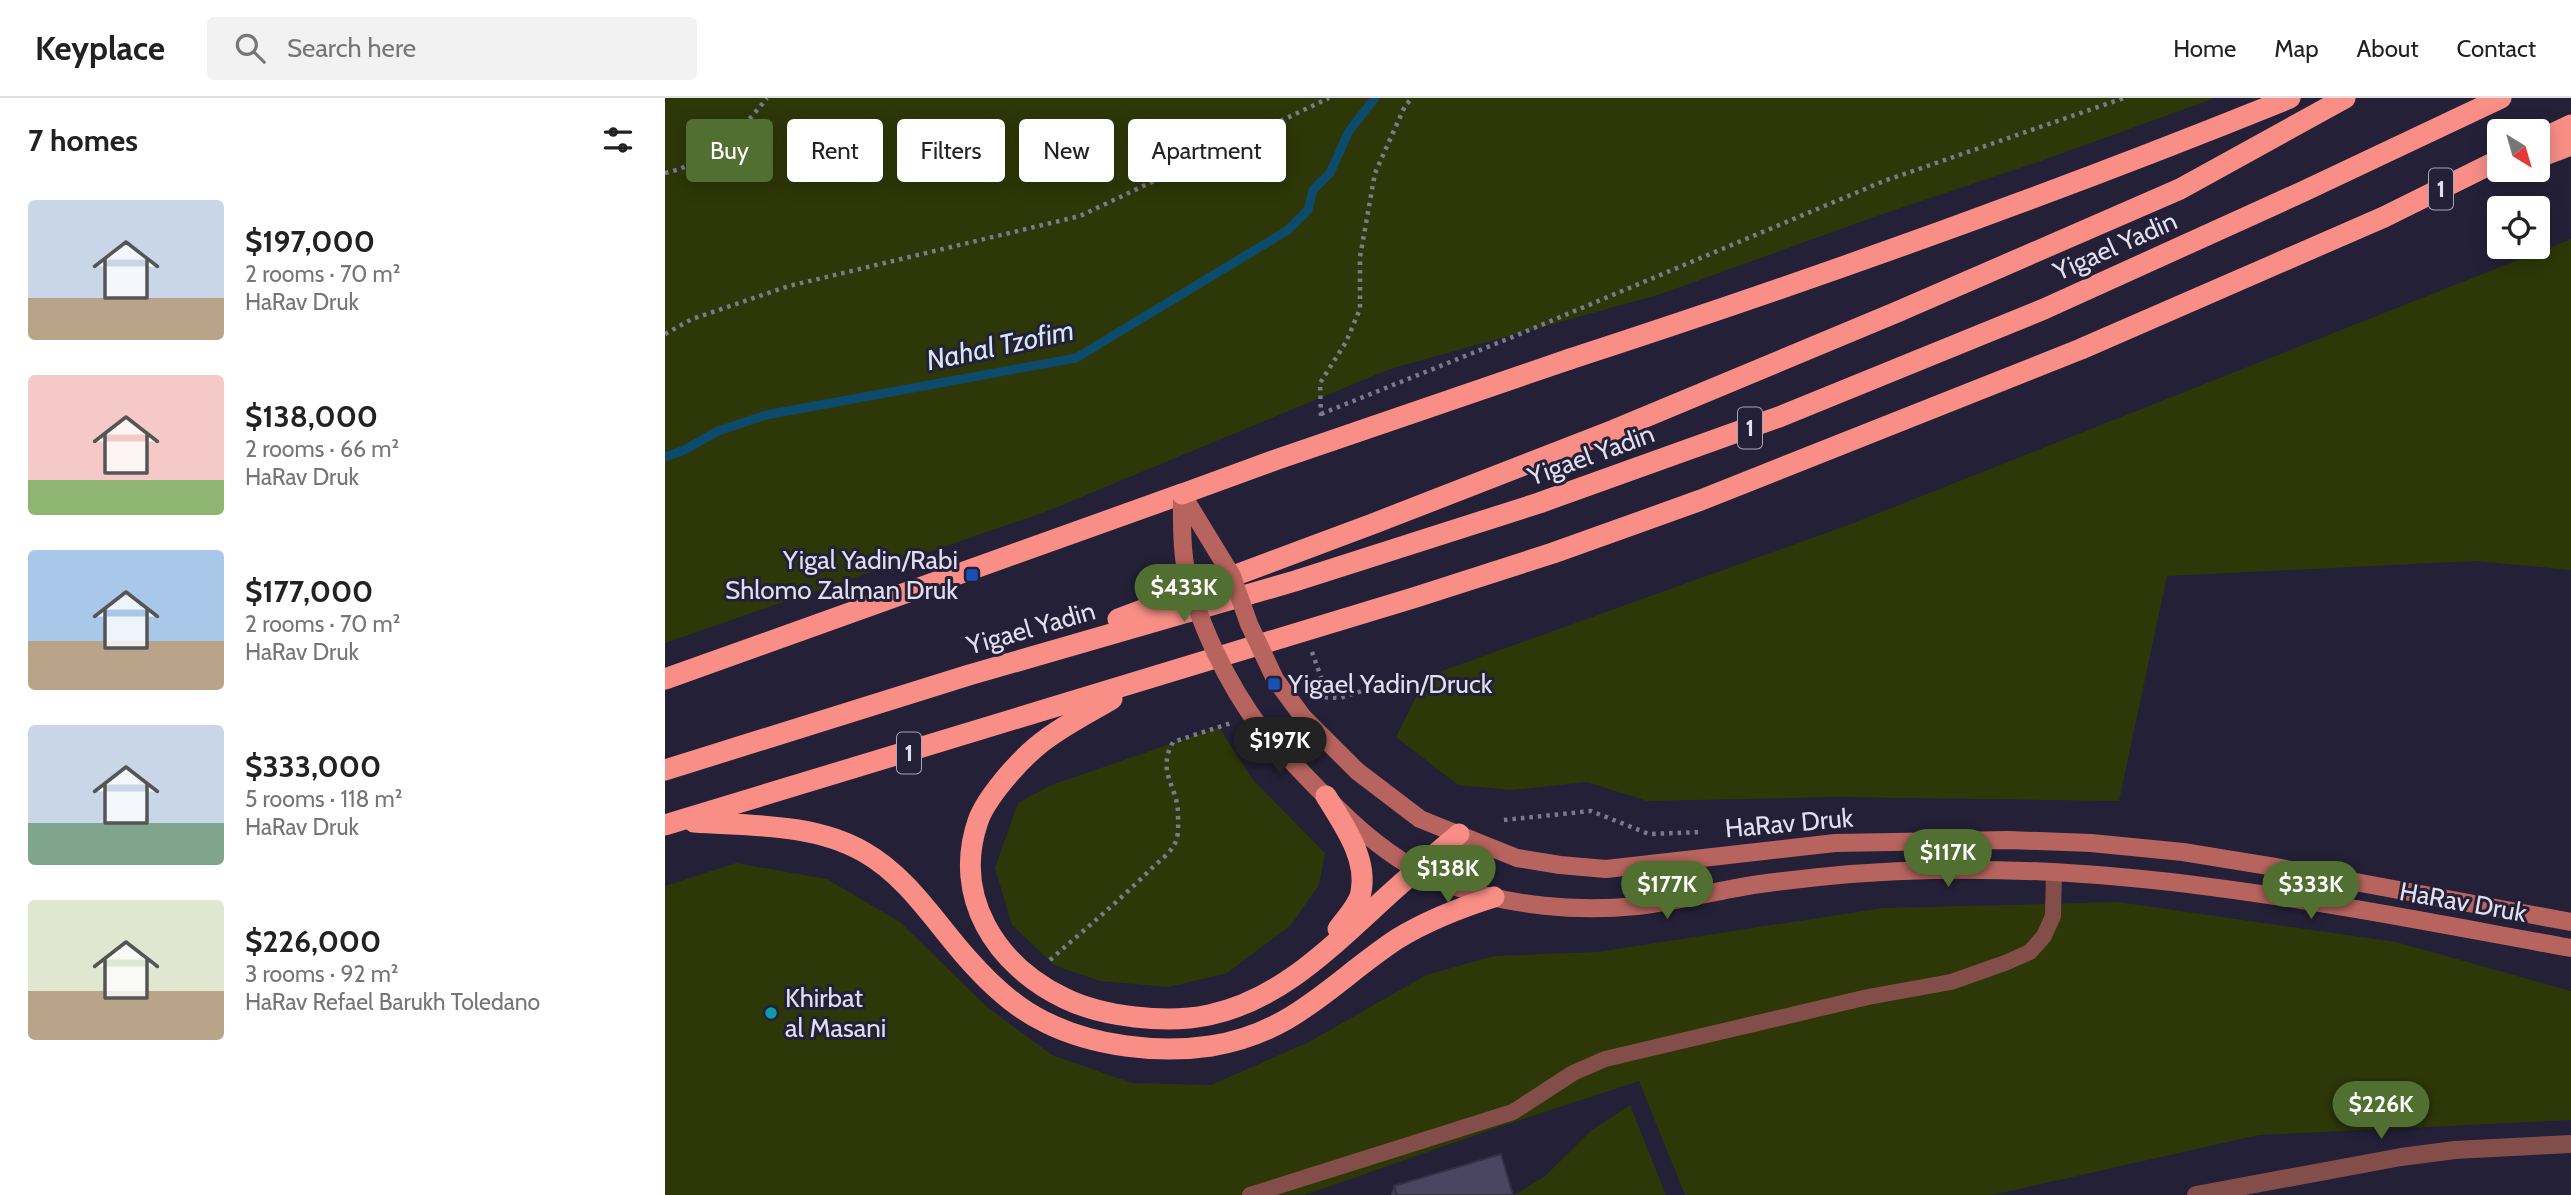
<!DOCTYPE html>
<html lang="en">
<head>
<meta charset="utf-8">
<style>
	body { margin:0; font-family:Cabin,sans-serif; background:#f2f2f2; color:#222; height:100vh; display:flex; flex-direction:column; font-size:26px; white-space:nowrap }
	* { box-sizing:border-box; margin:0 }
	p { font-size:23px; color:#767676 }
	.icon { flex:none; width:38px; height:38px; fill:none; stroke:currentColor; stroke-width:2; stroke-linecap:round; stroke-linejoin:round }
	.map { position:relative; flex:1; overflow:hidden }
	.drawer { display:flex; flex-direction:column; background:#fff; width:665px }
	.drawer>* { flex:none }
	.hud { position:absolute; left:21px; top:21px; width:665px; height:63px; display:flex; gap:14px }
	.needle { width:46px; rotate:143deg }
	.fabs { position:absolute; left:1822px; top:21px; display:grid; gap:14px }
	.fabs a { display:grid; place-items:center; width:63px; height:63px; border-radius:7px; background:#fff; box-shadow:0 4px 18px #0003; font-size:35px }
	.price { position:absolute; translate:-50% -60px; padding:0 16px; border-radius:24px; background:#526f32; color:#fff; font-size:23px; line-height:46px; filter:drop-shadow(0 2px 4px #0008) }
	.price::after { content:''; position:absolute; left:50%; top:42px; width:21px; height:16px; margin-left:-10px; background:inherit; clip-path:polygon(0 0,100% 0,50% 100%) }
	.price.current { background:#222; color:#fff }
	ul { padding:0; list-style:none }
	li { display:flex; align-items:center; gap:21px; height:175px; padding:0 28px }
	li span { display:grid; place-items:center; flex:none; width:196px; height:140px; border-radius:7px; color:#555 }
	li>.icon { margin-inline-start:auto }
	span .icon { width:84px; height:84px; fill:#fffc; stroke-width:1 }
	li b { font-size:30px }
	h2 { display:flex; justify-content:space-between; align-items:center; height:84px; padding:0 28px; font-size:30px }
	.tag { padding:0 24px; border-radius:7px; background:#fff; box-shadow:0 4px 18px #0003; font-size:24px; line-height:63px }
	.tag.current { background:#526f32; color:#fff }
	header { display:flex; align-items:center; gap:42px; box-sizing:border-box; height:98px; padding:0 35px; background:#fff; border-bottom:2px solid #e0e0e0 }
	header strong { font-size:33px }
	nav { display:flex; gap:38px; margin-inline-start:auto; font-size:24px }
	.search { width:490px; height:63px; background:#f2f2f2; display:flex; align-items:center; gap:18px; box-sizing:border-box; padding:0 24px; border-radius:7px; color:#767676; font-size:26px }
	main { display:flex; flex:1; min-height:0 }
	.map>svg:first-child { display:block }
	.green { fill:#2e3708 }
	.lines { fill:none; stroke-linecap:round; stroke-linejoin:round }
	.stream { stroke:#0c4b6c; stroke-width:9 }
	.path { stroke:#7c798e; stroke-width:4.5; stroke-dasharray:3.5 5; stroke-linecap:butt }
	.lane { stroke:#834e49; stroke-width:16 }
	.street { stroke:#834e49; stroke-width:18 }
	.secondary { stroke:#b8645e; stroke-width:18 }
	.highway { stroke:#f88e86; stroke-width:21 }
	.secondary-bridge { stroke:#b8645e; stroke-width:18 }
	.highway-bridge { stroke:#f88e86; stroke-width:21 }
	.wall { fill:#403c54 }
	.building { fill:#4a4662; stroke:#343145; stroke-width:2 }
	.transit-dot { fill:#1a4fb4; stroke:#242038; stroke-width:2.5 }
	.culture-dot { fill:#0f9aa8; stroke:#242038; stroke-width:2.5 }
	.labels { text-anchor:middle; stroke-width:6; stroke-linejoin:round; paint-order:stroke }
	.shield { fill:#242038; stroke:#a8a5b8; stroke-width:2 }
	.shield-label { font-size:24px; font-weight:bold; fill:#e0deef }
	.street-label { font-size:26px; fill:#e0deef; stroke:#242038 }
	.poi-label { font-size:26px; fill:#e0deef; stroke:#242038; text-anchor:start }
	.water-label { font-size:28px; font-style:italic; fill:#d5e7f4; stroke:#242038 }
</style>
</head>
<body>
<header>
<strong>Keyplace</strong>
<div class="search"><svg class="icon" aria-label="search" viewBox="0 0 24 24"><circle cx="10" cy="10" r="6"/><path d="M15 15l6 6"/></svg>Search here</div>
<nav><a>Home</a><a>Map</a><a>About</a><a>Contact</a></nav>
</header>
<main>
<section class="drawer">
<h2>7 homes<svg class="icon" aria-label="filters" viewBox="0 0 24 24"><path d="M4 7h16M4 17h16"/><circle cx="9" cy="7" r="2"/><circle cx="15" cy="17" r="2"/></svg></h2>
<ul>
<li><span style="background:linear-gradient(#c9d6e8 70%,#b9a48a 0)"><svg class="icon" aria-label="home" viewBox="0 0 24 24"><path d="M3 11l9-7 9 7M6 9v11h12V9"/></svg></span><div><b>$197,000</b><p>2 rooms · 70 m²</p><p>HaRav Druk</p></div></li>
<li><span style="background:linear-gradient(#f6c9c9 75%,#8fb573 0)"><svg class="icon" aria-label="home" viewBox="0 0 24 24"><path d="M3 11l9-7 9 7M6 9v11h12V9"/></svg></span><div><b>$138,000</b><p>2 rooms · 66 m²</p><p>HaRav Druk</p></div></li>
<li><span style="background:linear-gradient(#a9c7e8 65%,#b9a48a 0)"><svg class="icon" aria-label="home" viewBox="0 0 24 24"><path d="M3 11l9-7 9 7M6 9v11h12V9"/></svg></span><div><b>$177,000</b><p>2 rooms · 70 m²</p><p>HaRav Druk</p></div></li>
<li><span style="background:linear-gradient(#c9d6e8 70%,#7fa58c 0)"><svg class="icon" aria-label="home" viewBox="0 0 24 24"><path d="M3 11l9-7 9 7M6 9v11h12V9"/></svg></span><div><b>$333,000</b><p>5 rooms · 118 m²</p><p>HaRav Druk</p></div></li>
<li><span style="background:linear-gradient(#dfe7d0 65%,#b9a48a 0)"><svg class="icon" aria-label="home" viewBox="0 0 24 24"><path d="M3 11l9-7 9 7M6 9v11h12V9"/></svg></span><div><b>$226,000</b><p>3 rooms · 92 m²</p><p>HaRav Refael Barukh Toledano</p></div></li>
</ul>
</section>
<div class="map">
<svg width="1906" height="1097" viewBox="0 0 1906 1097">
	<rect width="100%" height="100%" fill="#242038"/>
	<g class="green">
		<path d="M0 0H1550L1376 63 1209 119 996 196 725 271 380 414 0 545Z"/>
		<path d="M1906 141V472L1810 463 1502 478 1454 703 1169 699 982 703 922 684 847 692 793 687 731 639 758 584 777 573 1186 426Z"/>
		<path d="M554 629 588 682 660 755 654 787 626 827 562 875 504 889 435 883 389 867 347 827 330 770 353 705 384 688Z"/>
		<path d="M71 765 162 781 235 824 322 909 387 957 467 985 546 987 644 944 761 877 829 858 932 854 1218 810 1453 804 1731 844 1906 893V1022L1594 1037 1327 1097H1020L974 983 834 1029 640 1097H0V788Z"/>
		<path d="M965 1007 1001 1097H849L879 1079 927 1032Z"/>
	</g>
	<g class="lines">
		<path class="stream" d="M0 359 19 352 53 333 101 317 411 260 623 132 643 112 648 92 665 75 684 33 710 0"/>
		<g class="path">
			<path d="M0 75C44 65 75 34 102 0"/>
			<path d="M0 236 27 221 124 188 415 118 664 0"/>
			<path d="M656 316 850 238 1219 83 1459 0"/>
			<path d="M656 318 655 285 681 244 695 211V159L710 75 740 8 747 0"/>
			<path d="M647 554 663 599"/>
			<path d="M651 599 675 600 728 583"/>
			<path d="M839 722 926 713 984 736 1037 734"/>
			<path d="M385 862C419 832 454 803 486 771 494 763 507 754 511 743 514 736 513 724 513 716 513 688 491 675 508 644L566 625"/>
		</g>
		<path class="lane" d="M585 1097 848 1014 908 975 940 961 1203 899 1286 884 1340 865 1365 854 1379 838 1388 818 1389 774"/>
		<path class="street" d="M1531 1097 1736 1059 1790 1052 1906 1046"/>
		<g class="secondary">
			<path d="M638 619 692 673 755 721 852 760 895 767 941 771 1170 745 1343 742 1426 745 1518 754 1610 769 1906 824"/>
			<path d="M597 632C652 689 711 762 788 788 846 808 911 814 972 808 1011 804 1050 793 1088 787 1145 779 1211 773 1268 772 1484 767 1695 812 1906 850"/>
		</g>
		<g class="highway">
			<path d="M1872 43 1906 27"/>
			<path d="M1872 60 1906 47"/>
			<path d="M905 261C1148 182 1388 96 1625 0"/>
			<path d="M453 521 710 425 949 332 1232 214 1515 91 1680 0"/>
			<path d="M0 581 517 396"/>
			<path d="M447 601C422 616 393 630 371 649 352 665 321 700 313 723 287 799 331 867 399 900 437 919 502 926 544 917 610 903 658 857 706 813 735 786 764 761 794 736"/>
			<path d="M0 672 304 577 630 483 874 405 1114 319 1379 211 1637 94 1836 0"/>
			<path d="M661 698C678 726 703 760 696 794 694 807 680 821 673 831"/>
			<path d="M29 724C86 728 149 725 199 754 243 779 270 824 302 860 324 885 350 910 380 924 428 948 493 956 546 948 629 935 667 884 732 841 763 822 794 810 829 799"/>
			<path d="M0 727 748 500 888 455 1036 402 1416 251 1719 119 1834 62"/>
		</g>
		<g class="secondary-bridge">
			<path d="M517 396 567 478 584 526 610 581 638 619"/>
			<path d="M517 396C517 420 516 443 520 466 531 522 563 587 597 632"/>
		</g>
		<path class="highway-bridge" d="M517 396 613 361 905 261"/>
	</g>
	<path class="wall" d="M729 1088 848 1097H726Z"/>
	<path class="building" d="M836 1056 848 1097H732L729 1088Z"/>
	<g class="transit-dot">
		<rect x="300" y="470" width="14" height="14" rx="3.5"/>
		<rect x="602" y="579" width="14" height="14" rx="3.5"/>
	</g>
	<circle class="culture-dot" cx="106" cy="915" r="7"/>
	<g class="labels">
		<g class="shield">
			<rect x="1764" y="70.5" width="24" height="41" rx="5"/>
			<rect x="1073" y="309.5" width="24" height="41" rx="5"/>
			<rect x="232" y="634.5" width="24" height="41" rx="5"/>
		</g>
		<g class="shield-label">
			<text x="1776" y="99">1</text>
			<text x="1085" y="338">1</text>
			<text x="244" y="663">1</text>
		</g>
		<g class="street-label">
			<text transform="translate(1450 148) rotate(-24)" y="9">Yigael Yadin</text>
			<text transform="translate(926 357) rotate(-20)" y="9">Yigael Yadin</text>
			<text transform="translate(366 530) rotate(-16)" y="9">Yigael Yadin</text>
			<text transform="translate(1124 725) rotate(-5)" y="9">HaRav Druk</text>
			<text transform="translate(1798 804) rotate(10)" y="9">HaRav Druk</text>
		</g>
		<g class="poi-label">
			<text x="293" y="471" text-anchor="end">Yigal Yadin/Rabi<tspan x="293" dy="30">Shlomo Zalman Druk</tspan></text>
			<text x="623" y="595">Yigael Yadin/Druck</text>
			<text x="120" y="909">Khirbat<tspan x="120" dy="30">al Masani</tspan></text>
		</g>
		<g class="water-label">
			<text transform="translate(335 247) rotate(-12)" y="10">Nahal Tzofim</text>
		</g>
	</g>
</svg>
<div class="fabs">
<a><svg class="needle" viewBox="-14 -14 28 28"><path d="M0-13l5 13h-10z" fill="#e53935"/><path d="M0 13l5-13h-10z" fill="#767676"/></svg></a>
<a><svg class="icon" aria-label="locate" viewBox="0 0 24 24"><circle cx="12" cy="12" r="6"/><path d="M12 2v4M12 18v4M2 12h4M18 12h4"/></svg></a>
</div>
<b class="price" style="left:519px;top:526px">$433K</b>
<b class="price current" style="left:615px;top:679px">$197K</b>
<b class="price" style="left:1283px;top:791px">$117K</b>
<b class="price" style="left:783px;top:807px">$138K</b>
<b class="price" style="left:1002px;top:823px">$177K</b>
<b class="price" style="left:1646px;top:823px">$333K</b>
<b class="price" style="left:1716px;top:1043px">$226K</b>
<div class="hud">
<a class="tag current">Buy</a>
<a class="tag">Rent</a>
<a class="tag">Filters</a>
<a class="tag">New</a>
<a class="tag">Apartment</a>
</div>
</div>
</main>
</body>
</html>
